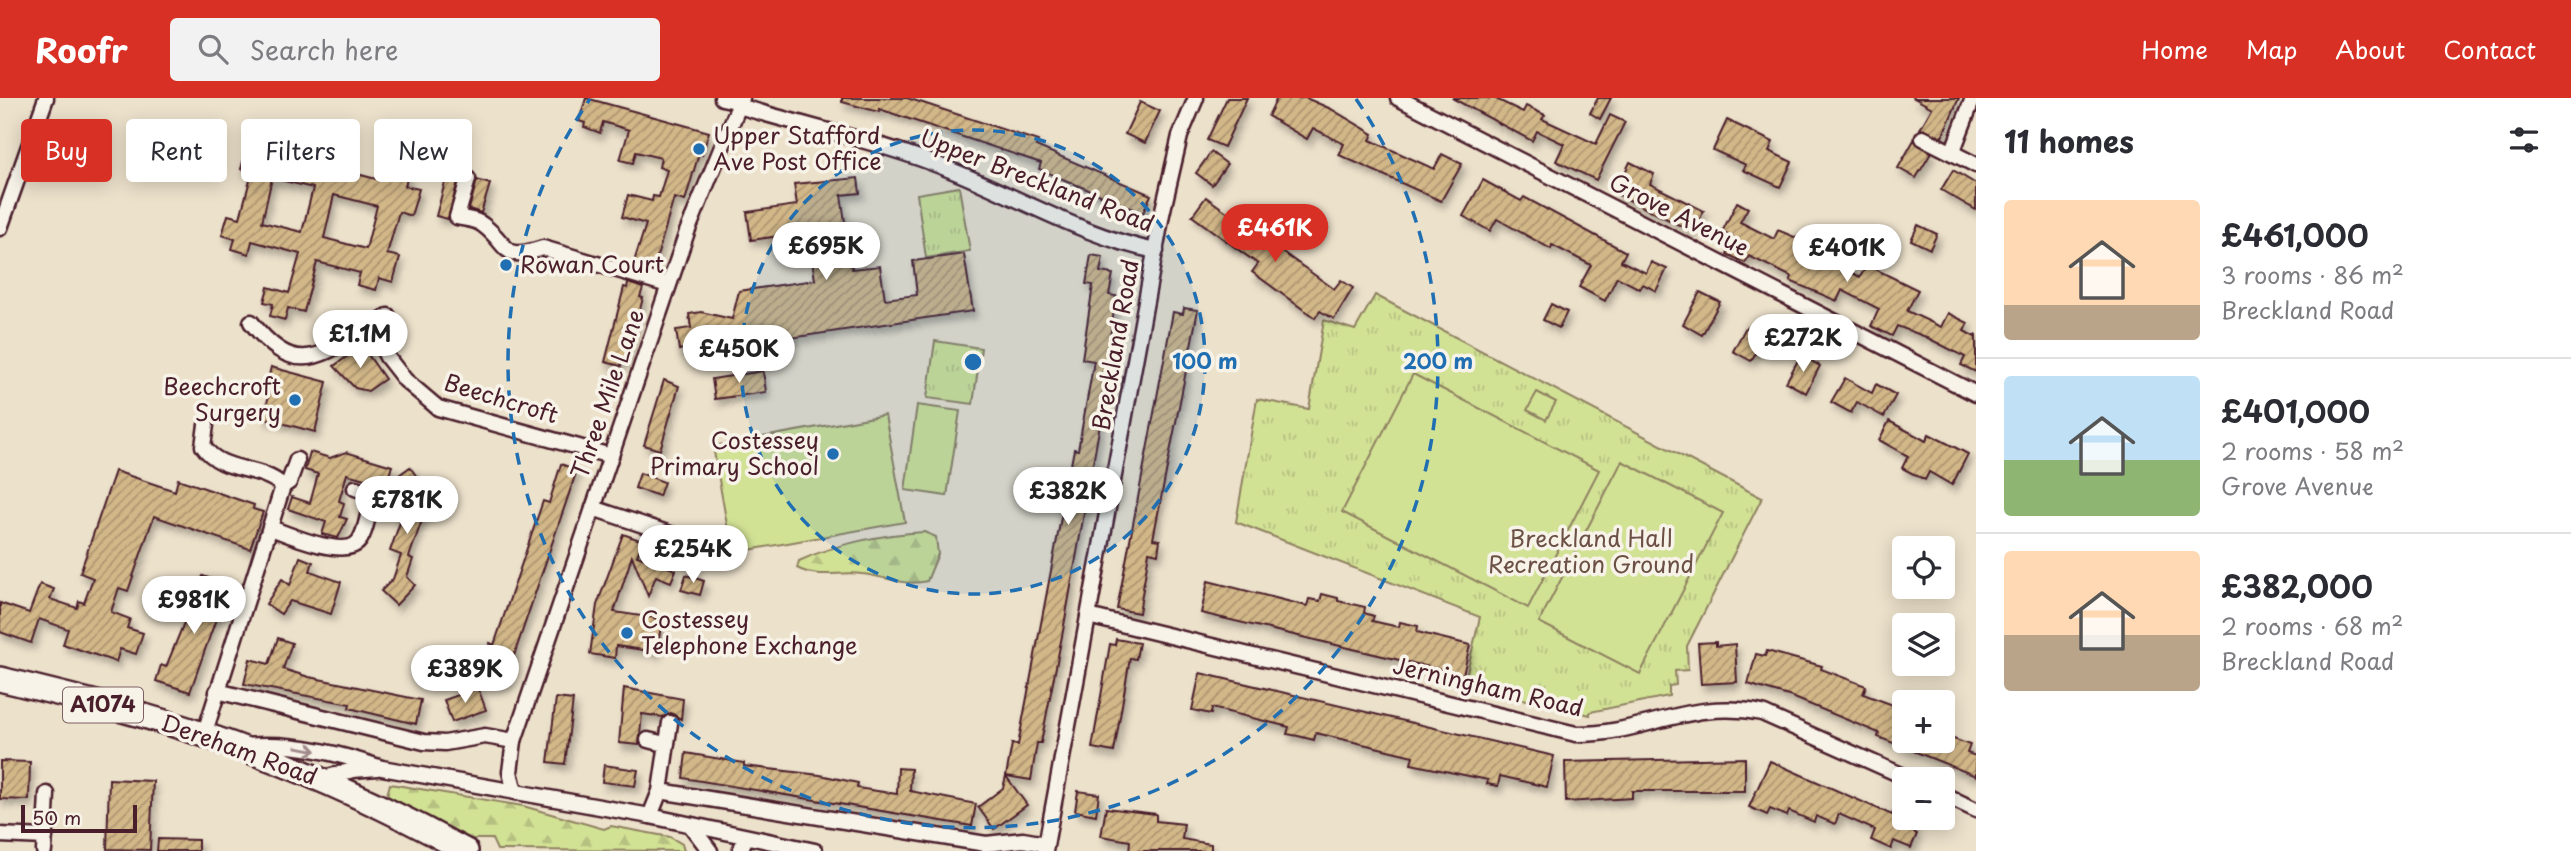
<!DOCTYPE html>
<html lang="en">
<head>
<meta charset="utf-8">
<style>
	body { margin:0; font-family:"Playpen Sans",sans-serif; background:#f2f2f3; color:#2b2b33; height:100vh; display:flex; flex-direction:column; font-size:26px; white-space:nowrap }
	* { box-sizing:border-box; margin:0 }
	p { font-size:23px; color:#7c7c81 }
	.icon { flex:none; width:38px; height:38px; fill:none; stroke:currentColor; stroke-width:2; stroke-linecap:round; stroke-linejoin:round }
	.map { position:relative; flex:1; overflow:hidden }
	.drawer { display:flex; flex-direction:column; background:#fff; width:595px }
	.drawer>* { flex:none }
	.hud { position:absolute; left:21px; top:21px; width:665px; height:63px; display:flex; gap:14px }
	.fabs { position:absolute; left:1892px; top:438px; display:grid; gap:14px }
	.fabs a { display:grid; place-items:center; width:63px; height:63px; border-radius:7px; background:#fff; box-shadow:0 4px 18px #0003; font-size:35px }
	.scale { position:absolute; left:21px; bottom:18px; width:116px; box-sizing:border-box; padding-left:7px; border:4px solid #4a1f2b; border-top:0; font-size:19px; line-height:24px; white-space:nowrap; color:#4a1f2b; -webkit-text-stroke:5px #f7f3e8; paint-order:stroke }
	.price { position:absolute; translate:-50% -60px; padding:0 16px; border-radius:24px; background:#fff; color:#222; font-size:23px; line-height:46px; filter:drop-shadow(0 2px 4px #0008) }
	.price::after { content:''; position:absolute; left:50%; top:42px; width:21px; height:16px; margin-left:-10px; background:inherit; clip-path:polygon(0 0,100% 0,50% 100%) }
	.price.on { background:#d93025; color:#fff }
	ul { padding:0; list-style:none }
	li { display:flex; align-items:center; gap:21px; height:175px; padding:0 28px }
	li+li { border-top:2px solid #e1e1e2 }
	li span { display:grid; place-items:center; flex:none; width:196px; height:140px; border-radius:7px; color:#555 }
	li>.icon { margin-inline-start:auto }
	span .icon { width:84px; height:84px; fill:#fffc; stroke-width:1 }
	li b { font-size:30px }
	h2 { display:flex; justify-content:space-between; align-items:center; height:84px; padding:0 28px; font-size:30px }
	.tag { padding:0 24px; border-radius:7px; background:#fff; box-shadow:0 4px 18px #0003; font-size:24px; line-height:63px }
	.tag.on { background:#d93025; color:#fff }
	header { display:flex; align-items:center; gap:42px; box-sizing:border-box; height:98px; padding:0 35px; background:#d93025; color:#fff }
	header strong { font-size:33px }
	nav { display:flex; gap:38px; margin-inline-start:auto; font-size:24px }
	.search { width:490px; height:63px; background:#f2f2f3; display:flex; align-items:center; gap:18px; box-sizing:border-box; padding:0 24px; border-radius:7px; color:#7c7c81; font-size:26px }
	main { display:flex; flex:1; min-height:0 }
	.map>svg:first-child { display:block }
	.grass { fill:url(#grass-tufts); stroke:#8e8060; stroke-width:2 }
	.forest { fill:url(#forest-firs); stroke:#8e8060; stroke-width:2 }
	.pitch { fill:#d2e295; stroke:#8e8060; stroke-width:2 }
	.building { fill:url(#building-hatch); stroke:#4a1f2b; stroke-width:2; fill-rule:evenodd; filter:url(#shadow) }
	.lines { fill:none; stroke-linecap:round; stroke-linejoin:round }
	.minor-casing { stroke:#4a1f2b; stroke-width:19 }
	.trunk-casing { stroke:#4a1f2b; stroke-width:28 }
	.minor { stroke:#f7f3e8; stroke-width:14 }
	.trunk { stroke:#f7f3e8; stroke-width:23 }
	.oneway { stroke:#a0898a }
	.ring { fill:none; stroke:#1f6fb2; stroke-width:3.5; stroke-dasharray:12 9 }
	.poi-dot { fill:#1f6fb2; stroke:#f7f3e8; stroke-width:2.5 }
	.labels { text-anchor:middle; stroke-width:7; stroke-linejoin:round; paint-order:stroke }
	.shield { fill:#f7f3e8; stroke:#7e5f64; stroke-width:2 }
	.shield-label { font-size:21px; font-weight:bold; fill:#4a1f2b }
	.poi-label { font-size:23px; fill:#4a1f2b; stroke:#f7f3e8; text-anchor:start }
	.street-label { font-size:23px; fill:#4a1f2b; stroke:#f7f3e8 }
	.park-label { font-size:23px; fill:#6c5046; stroke:#f7f3e8 }
	.centre { fill:#1f6fb2; stroke:#f7f3e8; stroke-width:3.5 }
	.ring-label { font-size:21px; text-anchor:middle; font-weight:bold; fill:#1f6fb2; stroke:#f7f3e8; stroke-width:7; stroke-linejoin:round; paint-order:stroke }
</style>
</head>
<body>
<header>
<strong>Roofr</strong>
<div class="search"><svg class="icon" aria-label="search" viewBox="0 0 24 24"><circle cx="10" cy="10" r="6"/><path d="M15 15l6 6"/></svg>Search here</div>
<nav><a>Home</a><a>Map</a><a>About</a><a>Contact</a></nav>
</header>
<main>
<div class="map">
<svg width="1976" height="753" viewBox="0 0 1976 753">
	<defs>
		<pattern id="grass-tufts" width="24" height="20" patternUnits="userSpaceOnUse" patternTransform="scale(1.75)"><rect width="24" height="20" fill="#d2e295"/><path d="M3 7l-1-3M5 7V3M7 7l1-3M15 17l-1-3M17 17v-4M19 17l1-3" fill="none" stroke="#b6c181"/></pattern>
		<pattern id="forest-firs" width="22" height="20" patternUnits="userSpaceOnUse" patternTransform="scale(1.75)"><rect width="22" height="20" fill="#d2e295"/><path d="M5 1l3.5 6h-7zM16 11l3.5 6h-7z" fill="#b6c181"/></pattern>
		<pattern id="building-hatch" width="6" height="6" patternUnits="userSpaceOnUse" patternTransform="scale(1.75)"><rect width="6" height="6" fill="#d2b788"/><path d="M-1 1l2-2M0 6l6-6M5 7l2-2" fill="none" stroke="#ac946f"/></pattern>
		<filter id="shadow"><feDropShadow dx="3.5" dy="6" stdDeviation="3.5" flood-color="#0004"/></filter>
	</defs>
	<rect width="100%" height="100%" fill="#ece1cb"/>
	<filter id="ink" filterUnits="userSpaceOnUse"><feTurbulence type="fractalNoise" baseFrequency=".0143" numOctaves="2"/><feDisplacementMap in="SourceGraphic" scale="14" xChannelSelector="R" yChannelSelector="G"/><feConvolveMatrix kernelMatrix="1 2 1 2 8 2 1 2 1" color-interpolation-filters="sRGB"/></filter>
	<g filter="url(#ink)">
		<g class="grass">
			<path d="M959 89 970 153 926 160 917 96Z"/>
			<path d="M1375 197 1762 400 1687 548 1688 572 1675 573 1676 587 1669 588V598L1590 614V617L1464 587 1480 519 1236 424 1257 301 1309 311 1324 222 1355 232Z"/>
			<path d="M935 243 981 250 973 306 927 300Z"/>
		</g>
		<g class="forest">
			<path d="M924 434 936 439 938 456 927 483C904 489 885 478 862 476 841 473 817 481 797 470L799 463C835 446 884 436 924 434Z"/>
			<path d="M390 686 523 708 604 731 611 728 670 739 682 746 684 753 497 752 492 741H471L396 707 387 697Z"/>
		</g>
		<g class="pitch">
			<path d="M1413 276 1599 372 1528 510 1342 414Z"/>
			<path d="M1537 294 1556 304 1546 322 1527 312Z"/>
			<path d="M917 307 960 313 947 398 905 392Z"/>
			<path d="M885 317 905 424 732 455 713 348Z"/>
			<path d="M1622 363 1723 415 1640 576 1539 524Z"/>
		</g>
		<g class="building">
			<path d="M586 0 709 34 702 57 699 55 685 103 674 100 653 173 633 167 646 126 622 119 628 97 652 103 653 98 659 99 667 72 659 69 661 60 636 54 633 65 620 62 629 32 603 24 600 35 584 29 585 25 579 23Z"/>
			<path d="M842 0H907L923 5 1038 43 1036 48 1151 97 1143 115 1039 71 1041 65 879 11V14L842 4Z"/>
			<path d="M1227 0H1247L1224 49 1207 42Z"/>
			<path d="M1277 0H1306L1331 11 1373 36 1370 42 1434 71 1442 56 1462 66 1441 103 1339 57 1344 46 1313 30 1307 41 1268 18Z"/>
			<path d="M1452 0H1494L1523 14 1526 8 1545 17 1542 21 1596 46 1610 17 1625 24 1596 82 1556 63 1564 46 1537 33 1532 43Z"/>
			<path d="M1598 0H1611L1600 21 1590 15Z"/>
			<path d="M1914 0H1959L1942 39 1920 31 1932 10Z"/>
			<path d="M1140 4 1160 13 1145 45 1125 36Z"/>
			<path d="M1727 22 1773 44 1769 53 1792 64 1780 89 1743 72 1746 67 1713 52Z"/>
			<path d="M261 41 278 46 275 56 318 68 321 55 345 61 342 72 380 82 383 70 408 77 405 88 419 91 411 118 399 114 387 156 400 159 393 184 379 180 376 192 357 187 360 175 317 164 304 214 288 210 285 222 270 218 273 206 264 204 268 189 289 195 300 156 252 143 249 156 232 151 235 141 222 137 228 117 240 120 252 74 241 71 247 50 258 53ZM272 80 313 90 302 134 262 124ZM334 97 377 108 366 151 324 140Z"/>
			<path d="M1914 42 1931 55 1916 80 1898 70Z"/>
			<path d="M1211 54 1227 66 1212 87 1196 75Z"/>
			<path d="M1630 64 1654 76 1650 86 1704 113 1693 134 1615 95Z"/>
			<path d="M1953 72 1976 86V112L1941 92Z"/>
			<path d="M448 73 460 76 448 121 436 118Z"/>
			<path d="M858 80 860 95 841 97 852 171 880 168 885 201 917 197 913 163 964 156 973 213 695 254 694 249 679 252 676 232 691 230 689 216 701 214 732 221 739 193 815 182 808 134 751 142 747 114 797 107 794 86Z"/>
			<path d="M477 82 490 86 481 115 469 111Z"/>
			<path d="M1483 82 1521 103 1524 99 1626 154 1621 163 1646 175 1651 164 1667 171 1656 193 1643 186 1640 191 1617 179 1605 203 1579 189 1591 167 1552 147 1551 151 1497 121 1490 133 1463 118Z"/>
			<path d="M1206 99 1334 191 1341 182 1353 190 1334 221 1320 213 1315 220 1252 174 1258 166 1192 118Z"/>
			<path d="M1737 104 1748 110 1740 124 1774 141 1778 132 1830 154 1826 162 1860 179 1867 167 1918 192 1907 213 1941 229 1948 215 1968 225 1964 233 1975 239 1976 236V274L1961 267 1965 259 1926 239 1897 228 1892 238 1871 228 1879 211 1842 192 1837 203 1790 183 1792 179 1749 158 1745 165 1727 156 1735 141 1722 134Z"/>
			<path d="M1918 127 1937 136 1930 151 1911 142Z"/>
			<path d="M1091 157 1103 159 1100 174 1113 176 1109 197 1116 198 1105 275 1109 276 1063 533 1041 645H1037L1031 682 1006 678 1012 646 1018 647 1074 351 1078 352 1094 263 1082 261 1093 187 1086 186Z"/>
			<path d="M628 185 643 190 640 199 643 200 626 264 622 263 621 268 605 264 624 189 627 190Z"/>
			<path d="M1700 194 1720 204 1702 237 1683 226Z"/>
			<path d="M1551 206 1567 214 1559 230 1543 222Z"/>
			<path d="M1184 210 1198 212 1153 441 1160 442 1158 456 1149 454 1139 515 1117 511 1173 214 1183 216Z"/>
			<path d="M1746 229 1765 239 1751 263 1733 253Z"/>
			<path d="M362 248 385 281 368 293 355 290 334 268Z"/>
			<path d="M1801 257 1820 268 1806 295 1786 284Z"/>
			<path d="M271 269 327 284 315 334 263 320 272 286 267 285Z"/>
			<path d="M763 273 766 294 715 301 712 281Z"/>
			<path d="M1845 280 1872 295 1876 286 1896 297 1884 319 1857 304 1851 315 1831 304Z"/>
			<path d="M664 282 679 288 660 352 644 347Z"/>
			<path d="M1889 323 1926 343 1929 336 1968 356 1952 387 1929 374 1925 382 1902 370 1908 358 1879 342Z"/>
			<path d="M310 354 330 360 346 354 392 368 386 387 347 376 339 403 344 405 340 419 347 421 338 440 322 436 326 424 288 411 292 399 310 405 318 376 305 372Z"/>
			<path d="M561 366 577 372 505 584 479 575 490 545 494 547 543 403 549 405Z"/>
			<path d="M410 369 427 393 432 394 409 459 413 461 407 479 415 487 396 507 381 493 393 481 401 457 390 453 411 393 399 377Z"/>
			<path d="M115 373 175 393 178 381 254 407 253 411 263 414 250 451 154 418 128 493 119 490 111 514 130 521 127 530 143 535 136 556 120 551 116 564 63 546 68 531 39 521 31 545 0 534V505L29 515 40 486 54 491 50 501 77 510 79 503 84 505 93 480 80 475Z"/>
			<path d="M640 375 664 384 659 398 635 390Z"/>
			<path d="M623 436 643 443 637 458 676 472 671 484 656 478 648 498 632 458 614 514 662 521 657 554 616 548 615 560 590 556 597 507Z"/>
			<path d="M300 459 313 464 310 473 341 484 331 516 290 503 281 516 266 506 282 481 290 487Z"/>
			<path d="M686 477 704 483 700 497 681 492Z"/>
			<path d="M203 478 228 487 190 594 156 583 161 567 166 569Z"/>
			<path d="M1208 483 1307 508 1309 501 1320 503 1322 496 1338 500V503L1365 509 1364 515 1374 518 1372 523 1399 529 1400 524 1418 528 1417 534 1470 547 1463 577 1201 515Z"/>
			<path d="M278 540 292 545 283 571 309 579 421 602 416 626 349 610 350 606 244 586 250 561 269 566Z"/>
			<path d="M1116 541 1139 545 1136 561 1130 560 1114 654 1092 650 1110 546 1115 547Z"/>
			<path d="M1716 544V548L1735 546 1737 584 1701 586 1698 545Z"/>
			<path d="M1767 553 1822 568 1821 571 1866 588 1863 596 1904 611V642L1951 640 1970 647 1967 655 1976 658V678L1878 639 1879 635 1792 599 1748 586 1756 556 1765 558Z"/>
			<path d="M1200 575 1554 658 1547 689 1500 678 1498 688 1487 686 1488 682 1411 666 1413 658 1371 648 1316 635 1314 642 1298 638 1287 636 1289 629 1212 610 1211 616 1192 612Z"/>
			<path d="M478 590 486 612 452 624 444 602Z"/>
			<path d="M624 590 683 601 681 621 671 615 663 619 642 616 639 647 619 645Z"/>
			<path d="M556 600 573 602 565 666 548 664Z"/>
			<path d="M686 655 744 665V668L820 677 858 685 857 690 897 696 898 670 911 671 910 693 976 706 972 728 683 680Z"/>
			<path d="M1745 660V693H1632V700L1566 704 1565 664Z"/>
			<path d="M0 663 30 664 29 702 0 701Z"/>
			<path d="M1770 663 1892 717 1894 712 1909 719 1908 723 1916 727 1913 734 1917 736 1911 750 1894 743 1891 751 1871 742 1875 732 1839 716 1835 726 1816 718 1814 724 1789 713 1787 718 1770 711 1767 717 1749 709Z"/>
			<path d="M604 667 638 672 635 688 602 684Z"/>
			<path d="M1006 678 1027 707 994 731 978 709 1003 690Z"/>
			<path d="M109 681 153 683 150 752 107 751Z"/>
			<path d="M1078 693 1099 696 1096 717 1075 713Z"/>
			<path d="M1106 710 1156 716V723L1184 726 1182 741 1211 746V753H1129L1130 743 1101 738Z"/>
			<path d="M158 741 198 742V753H157Z"/>
		</g>
		<g class="lines">
			<defs>
				<g id="minor">
					<path d="M722 0 740 4"/>
					<path d="M1398 0 1976 296"/>
					<path d="M739 8C810 30 884 44 953 73 1020 100 1085 139 1156 153"/>
					<path d="M1923 40 1976 67"/>
					<path d="M1952 55 1973 0"/>
					<path d="M468 81 457 119C465 121 476 121 483 127 511 148 500 164 543 150L668 187"/>
					<path d="M0 130 46 0"/>
					<path d="M251 224C296 281 319 259 371 228L387 259 405 282 438 310 611 358"/>
					<path d="M371 228 388 218"/>
					<path d="M206 327 203 348C222 376 259 366 283 388L289 384 297 362"/>
					<path d="M355 390 373 396"/>
					<path d="M593 410 694 444"/>
					<path d="M271 430C289 437 346 461 359 443 367 432 369 409 373 396L394 402"/>
					<path d="M1088 518 1576 636C1643 637 1690 600 1762 615L1910 681"/>
					<path d="M217 593 424 644 445 645 485 638 514 643"/>
					<path d="M204 637 283 388"/>
					<path d="M648 642 665 646"/>
					<path d="M247 648C291 643 339 655 382 670L650 718 815 753"/>
					<path d="M321 681 353 672 377 670"/>
					<path d="M515 694 510 674 514 643 687 134 742 0"/>
					<path d="M666 694 986 746 1023 742 1046 746"/>
					<path d="M1942 696 1976 712"/>
					<path d="M650 718 660 693 670 625"/>
					<path d="M691 728 710 753"/>
					<path d="M0 737 45 739"/>
					<path d="M44 753 47 696"/>
					<path d="M740 753 746 739"/>
					<path d="M1045 753 1162 116 1180 38 1196 0"/>
				</g>
				<path id="trunk" d="M0 581C69 598 138 614 205 637 296 668 382 707 466 753"/>
			</defs>
			<use href="#minor" class="minor-casing"/>
			<use href="#trunk" class="trunk-casing"/>
			<use href="#minor" class="minor"/>
			<use href="#trunk" class="trunk"/>
		</g>
		<defs><path id="oneway-shaft" d="M-6 0H5M1.5-3L5.5 0L1.5 3" fill="none" stroke-width="1.6" stroke-linecap="round" stroke-linejoin="round" transform="scale(1.75)"/></defs>
		<use class="oneway" href="#oneway-shaft" transform="translate(306 651) rotate(11)"/>
	</g>
	<circle cx="973" cy="264" r="232" fill="#1f6fb2" fill-opacity=".12"/>
	<g class="ring">
		<circle cx="973" cy="264" r="232"/>
		<path d="M1356 1A465 465 0 1 1 590 1"/>
	</g>
	<g class="poi-dot">
		<circle cx="699" cy="51" r="7"/>
		<circle cx="506" cy="167" r="7"/>
		<circle cx="295" cy="302" r="7"/>
		<circle cx="833" cy="356" r="7"/>
		<circle cx="627" cy="535" r="7"/>
	</g>
	<g class="labels">
		<rect class="shield" x="63" y="589.5" width="80" height="35" rx="5"/>
		<g class="shield-label">
			<text x="103" y="614">A1074</text>
		</g>
		<g class="poi-label">
			<text x="713" y="46">Upper Stafford<tspan x="713" dy="26">Ave Post Office</tspan></text>
			<text x="520" y="175">Rowan Court</text>
			<text x="281" y="297" text-anchor="end">Beechcroft<tspan x="281" dy="26">Surgery</tspan></text>
			<text x="819" y="351" text-anchor="end">Costessey<tspan x="819" dy="26">Primary School</tspan></text>
			<text x="641" y="530">Costessey<tspan x="641" dy="26">Telephone Exchange</tspan></text>
		</g>
		<g class="street-label">
			<text transform="translate(1037 83) rotate(21)" y="8">Upper Breckland Road</text>
			<text transform="translate(1679 117) rotate(27)" y="8">Grove Avenue</text>
			<text transform="translate(1116 247) rotate(-80)" y="8">Breckland Road</text>
			<text transform="translate(608 296) rotate(-71)" y="8">Three Mile Lane</text>
			<text transform="translate(501 301) rotate(17)" y="8">Beechcroft</text>
			<text transform="translate(1488 589) rotate(13)" y="8">Jerningham Road</text>
			<text transform="translate(239 652) rotate(20)" y="8">Dereham Road</text>
		</g>
		<g class="park-label">
			<text x="1591" y="449">Breckland Hall<tspan x="1591" dy="26">Recreation Ground</tspan></text>
		</g>
	</g>
	<circle cx="973" cy="264" r="10" class="centre"/>
	<g class="ring-label">
		<text x="1205" y="271">100 m</text>
		<text x="1438" y="271">200 m</text>
	</g>
</svg>
<div class="fabs">
<a><svg class="icon" aria-label="locate" viewBox="0 0 24 24"><circle cx="12" cy="12" r="6"/><path d="M12 2v4M12 18v4M2 12h4M18 12h4"/></svg></a>
<a><svg class="icon" aria-label="layers" viewBox="0 0 24 24"><path d="M12 4l9 5-9 5-9-5zM3 14l9 5 9-5"/></svg></a>
<a>+</a>
<a>−</a>
</div>
<div class="scale">50 m</div>
<b class="price on" style="left:1275px;top:166px">£461K</b>
<b class="price" style="left:826px;top:184px">£695K</b>
<b class="price" style="left:1847px;top:186px">£401K</b>
<b class="price" style="left:360px;top:272px">£1.1M</b>
<b class="price" style="left:1803px;top:276px">£272K</b>
<b class="price" style="left:739px;top:287px">£450K</b>
<b class="price" style="left:1068px;top:429px">£382K</b>
<b class="price" style="left:407px;top:438px">£781K</b>
<b class="price" style="left:693px;top:487px">£254K</b>
<b class="price" style="left:194px;top:538px">£981K</b>
<b class="price" style="left:465px;top:607px">£389K</b>
<div class="hud">
<a class="tag on">Buy</a>
<a class="tag">Rent</a>
<a class="tag">Filters</a>
<a class="tag">New</a>
</div>
</div>
<section class="drawer">
<h2>11 homes<svg class="icon" aria-label="filters" viewBox="0 0 24 24"><path d="M4 7h16M4 17h16"/><circle cx="9" cy="7" r="2"/><circle cx="15" cy="17" r="2"/></svg></h2>
<ul>
<li><span style="background:linear-gradient(#ffd9b3 75%,#b9a48a 0)"><svg class="icon" aria-label="home" viewBox="0 0 24 24"><path d="M3 11l9-7 9 7M6 9v11h12V9"/></svg></span><div><b>£461,000</b><p>3 rooms · 86 m²</p><p>Breckland Road</p></div></li>
<li><span style="background:linear-gradient(#bfe0f5 60%,#8fb573 0)"><svg class="icon" aria-label="home" viewBox="0 0 24 24"><path d="M3 11l9-7 9 7M6 9v11h12V9"/></svg></span><div><b>£401,000</b><p>2 rooms · 58 m²</p><p>Grove Avenue</p></div></li>
<li><span style="background:linear-gradient(#ffd9b3 60%,#b9a48a 0)"><svg class="icon" aria-label="home" viewBox="0 0 24 24"><path d="M3 11l9-7 9 7M6 9v11h12V9"/></svg></span><div><b>£382,000</b><p>2 rooms · 68 m²</p><p>Breckland Road</p></div></li>
</ul>
</section>
</main>
</body>
</html>
